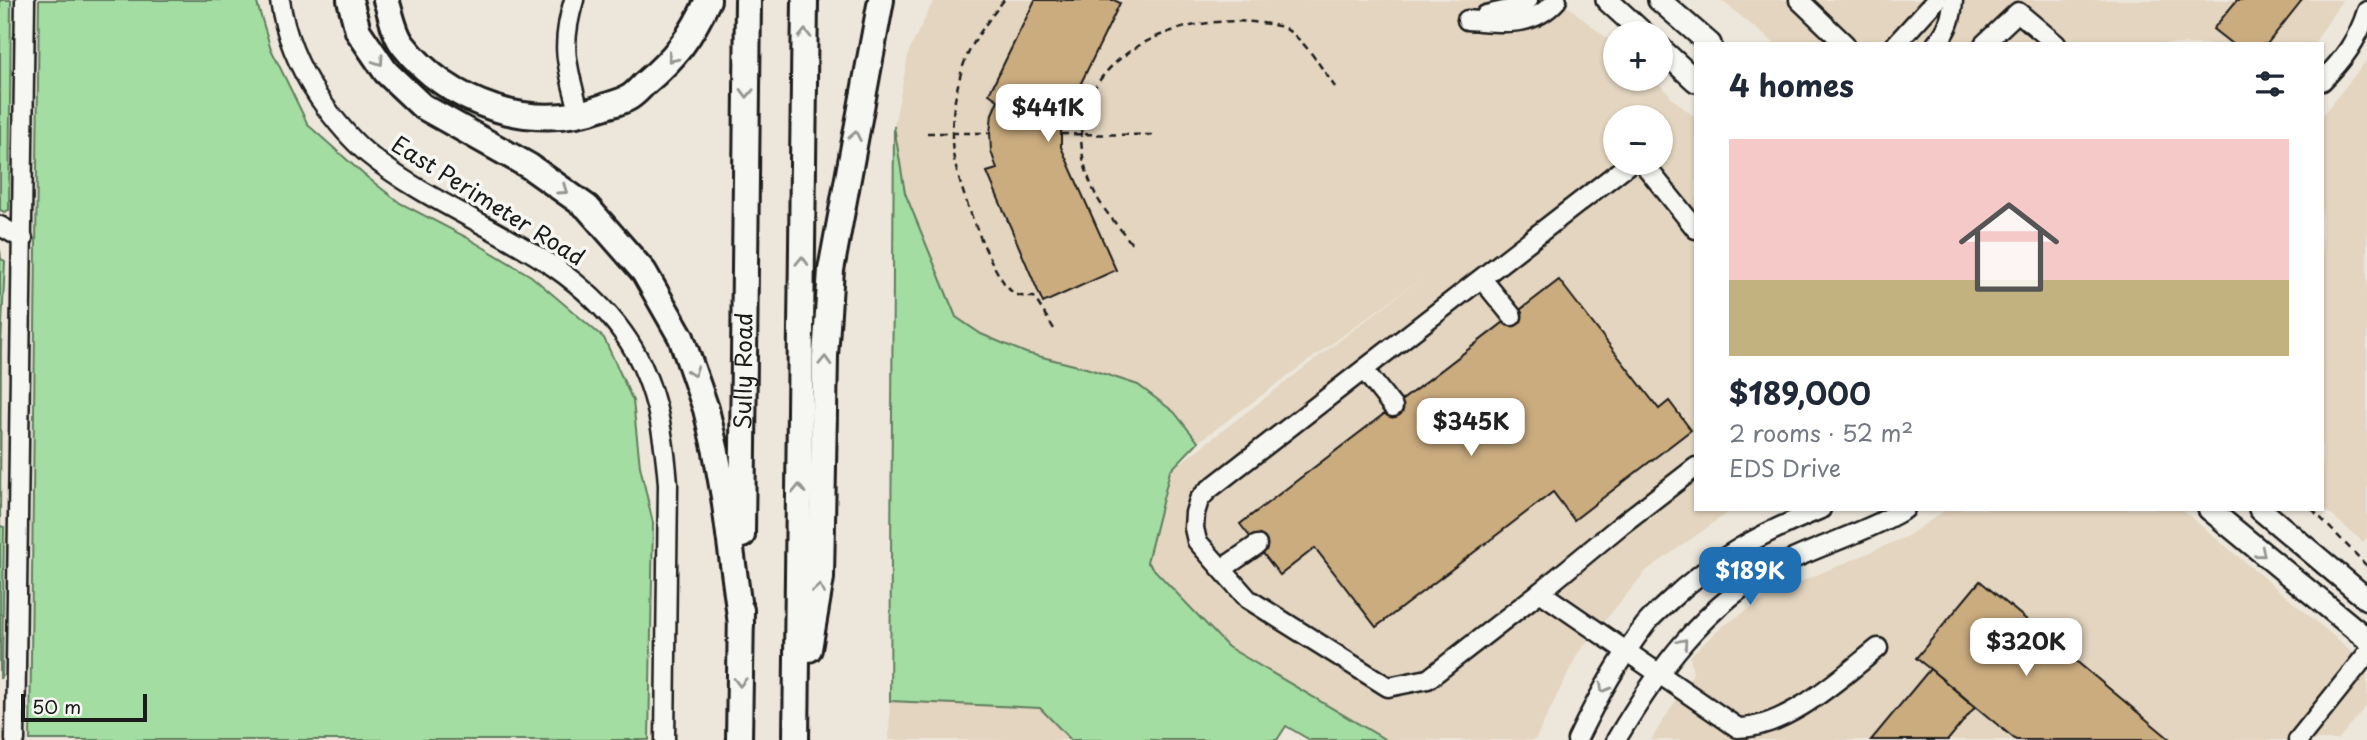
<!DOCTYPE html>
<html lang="en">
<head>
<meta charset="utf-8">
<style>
	body { margin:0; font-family:"Playpen Sans",sans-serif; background:#f6f6f7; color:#1f2937; height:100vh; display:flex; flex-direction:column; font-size:26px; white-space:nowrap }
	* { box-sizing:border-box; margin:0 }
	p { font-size:23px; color:#747a83 }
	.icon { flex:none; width:38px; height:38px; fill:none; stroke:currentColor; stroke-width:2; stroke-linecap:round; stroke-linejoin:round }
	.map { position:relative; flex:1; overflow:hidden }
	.sheet { position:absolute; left:1694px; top:42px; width:630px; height:469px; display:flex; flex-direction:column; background:#fff; border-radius:0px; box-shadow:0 2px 5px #0004 }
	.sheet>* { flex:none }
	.buttons { position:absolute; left:1603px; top:21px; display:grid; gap:14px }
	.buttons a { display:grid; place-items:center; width:70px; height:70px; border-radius:50%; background:#fff; box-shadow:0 2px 5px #0004; font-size:35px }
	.scale { position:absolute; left:21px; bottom:18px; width:126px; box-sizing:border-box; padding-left:7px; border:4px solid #1c1c1c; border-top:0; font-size:19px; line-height:24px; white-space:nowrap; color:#1c1c1c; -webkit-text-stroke:5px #f6f6f2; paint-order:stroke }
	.price { position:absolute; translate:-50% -60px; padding:0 16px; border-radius:14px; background:#fff; color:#222; font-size:23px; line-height:46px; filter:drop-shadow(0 2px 4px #0008) }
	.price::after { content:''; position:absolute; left:50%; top:42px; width:21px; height:16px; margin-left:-10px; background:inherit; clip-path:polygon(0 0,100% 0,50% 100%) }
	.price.current { background:#1f6fb2; color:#fff }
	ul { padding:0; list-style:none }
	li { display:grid; align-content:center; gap:14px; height:371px; padding:0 35px }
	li+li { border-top:2px solid #e0e1e3 }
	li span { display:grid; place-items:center; height:217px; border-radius:0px; color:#555 }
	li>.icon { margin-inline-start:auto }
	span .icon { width:126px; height:126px; fill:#fffc; stroke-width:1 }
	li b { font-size:30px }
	h2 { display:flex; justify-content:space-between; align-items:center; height:84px; padding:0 35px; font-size:30px }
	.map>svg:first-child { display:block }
	.built { fill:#e3d5bf; fill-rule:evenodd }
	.green { fill:#a4dda1; stroke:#607c5e; stroke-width:2 }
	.building { fill:#cbac7f; stroke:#1c1c1c; stroke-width:2 }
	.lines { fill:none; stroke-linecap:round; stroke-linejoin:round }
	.minor-casing { stroke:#1c1c1c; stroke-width:23 }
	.major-casing { stroke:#1c1c1c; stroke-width:26 }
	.highway-casing { stroke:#1c1c1c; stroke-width:30 }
	.path { stroke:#1c1c1c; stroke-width:2.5; stroke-dasharray:7 5; stroke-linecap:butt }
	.minor { stroke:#f6f6f2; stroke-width:18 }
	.major { stroke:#f6f6f2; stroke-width:21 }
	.highway { stroke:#f6f6f2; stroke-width:24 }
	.oneway { stroke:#949492 }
	.labels { text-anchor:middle; stroke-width:7; stroke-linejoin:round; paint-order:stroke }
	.street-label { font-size:23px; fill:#1c1c1c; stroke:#f6f6f2 }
</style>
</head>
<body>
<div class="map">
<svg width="2367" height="740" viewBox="0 0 2367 740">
	<rect width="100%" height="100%" fill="#ede7db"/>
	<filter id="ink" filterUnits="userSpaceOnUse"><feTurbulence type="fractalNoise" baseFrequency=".0143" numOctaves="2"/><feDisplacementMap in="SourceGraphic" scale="14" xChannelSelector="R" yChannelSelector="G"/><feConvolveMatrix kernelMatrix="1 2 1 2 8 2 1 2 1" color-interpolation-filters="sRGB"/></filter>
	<g filter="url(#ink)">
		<g class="built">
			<path d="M934 0H1560L1615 45V79H1653L1670 94 1669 96 1696 118V509H1738L1726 514 1646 571 1578 653 1535 740H1386L1228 647 1147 562 1170 471 1421 278 1198 442 1174 412 1086 368 1026 353 981 334 955 317 905 193 894 126 909 51ZM1615 117H1661V163H1615Z"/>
			<path d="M1721 0H2342L2314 44H1775Z"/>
			<path d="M2367 60V538L2363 542 2322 507V116Z"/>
			<path d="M1947 509H2181L2367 664V705L2338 740H1651L1693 673 1690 656 1723 626 1774 593 1906 537Z"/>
			<path d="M890 701 1040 708 1071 740H889Z"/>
		</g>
		<g class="green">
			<path d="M0 0H11L9 210 4 212 0 210Z"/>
			<path d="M39 0H256L271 49 308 125 363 174 400 203 466 237 531 276 604 338 633 401 640 466 653 523 649 740H30Z"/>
			<path d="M894 126 905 193 956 317 981 334 1026 353 1086 368 1138 385 1174 412 1198 442 1170 471 1147 562 1228 647 1386 740H1310L1286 726 1277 740H1071L1040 708 890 701Z"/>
			<path d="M0 250 1 259 5 261 1 347 0 526 4 527 2 674 0 679Z"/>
		</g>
		<g class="building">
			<path d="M1035 0H1114L1120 3 1061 124V147L1116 270 1043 303 987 172 997 169 991 151 990 133 992 114 998 100 989 94Z"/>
			<path d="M2237 0H2302L2267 44H2232L2213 29Z"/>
			<path d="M1559 280 1659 409 1669 401 1691 430 1574 520 1553 492 1376 627 1315 548 1280 575 1240 524Z"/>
			<path d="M1980 581 2171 740H2016L1930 669 1916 658Z"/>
			<path d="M1930 669 1975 707 1948 740H1871Z"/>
		</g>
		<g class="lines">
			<defs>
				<g id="minor">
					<path d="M280 0C285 36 299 68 319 98 333 118 349 138 368 154 449 220 560 245 623 333 655 377 664 432 668 484L665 740"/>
					<path d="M574 0C559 50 568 67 580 115"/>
					<path d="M1799 0 1845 44"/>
					<path d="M1486 15 1517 8 1528 0"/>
					<path d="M1467 20C1501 22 1531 29 1557 0"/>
					<path d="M1896 44 1936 0"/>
					<path d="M1936 44C1948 30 1952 18 1953 0"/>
					<path d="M1984 44 2018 12 2056 44"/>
					<path d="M2322 81C2343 60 2358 40 2367 11"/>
					<path d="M1643 163 1696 229"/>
					<path d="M0 226 23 239"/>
					<path d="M1482 279 1512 316"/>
					<path d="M1364 370 1393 407"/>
					<path d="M1696 467 1621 525 1540 592 1738 728C1787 728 1840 678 1878 648"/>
					<path d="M1222 569 1257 545"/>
					<path d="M1540 592 1428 679 1388 687 1248 599 1197 541 1194 528 1195 513 1199 500 1207 491 1630 163"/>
					<path d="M15 740 25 0"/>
					<path d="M1577 740C1596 700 1618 661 1645 625 1651 617 1660 610 1667 603 1714 558 1762 533 1821 509"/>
					<path d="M1616 740C1657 671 1705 603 1778 566 1820 545 1865 533 1905 509"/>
					<path d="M2298 740 2367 654"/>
				</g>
				<g id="major">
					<path d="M1607 0 1643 33"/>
					<path d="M1659 0 1710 44"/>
					<path d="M1661 49 1696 81"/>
					<path d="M2209 509 2367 639"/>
					<path d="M2260 509 2367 599"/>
				</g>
				<g id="highway">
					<path d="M350 0 358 31 386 72 422 106 529 166 587 207 644 272 681 337 706 409 716 452 724 497 741 624"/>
					<path d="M386 0C391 14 394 34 403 45 449 104 531 133 603 107 611 104 621 102 628 98 634 95 639 89 644 84 675 58 691 37 708 0"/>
					<path id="s1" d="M742 535 748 0"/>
					<path d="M809 649 821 578 825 356 831 270 881 0"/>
					<path d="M739 740 741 610"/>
					<path d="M796 740 805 0"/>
				</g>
			</defs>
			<use href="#minor" class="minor-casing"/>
			<use href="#major" class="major-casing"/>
			<use href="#highway" class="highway-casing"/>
			<g class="path">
				<path d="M1004 0C987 22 968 46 961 73 954 98 950 128 953 153 957 183 989 269 1010 290 1017 297 1025 297 1034 297L1054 329"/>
				<path d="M927 133H990"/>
				<path d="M1061 134 1156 135"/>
				<path d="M1131 243C1119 226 1102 210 1094 191 1039 71 1172 0 1283 27 1306 41 1320 66 1335 87"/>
				<path d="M2312 509 2367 566"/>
			</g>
			<use href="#minor" class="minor"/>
			<use href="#major" class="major"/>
			<use href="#highway" class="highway"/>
		</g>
		<defs><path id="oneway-chevron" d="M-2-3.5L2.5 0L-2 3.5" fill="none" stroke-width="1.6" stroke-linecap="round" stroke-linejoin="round" transform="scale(1.75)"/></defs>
		<g class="oneway">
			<use href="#oneway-chevron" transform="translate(805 34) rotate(-89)"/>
			<use href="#oneway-chevron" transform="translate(672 58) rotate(129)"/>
			<use href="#oneway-chevron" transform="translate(379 61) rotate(56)"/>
			<use href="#oneway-chevron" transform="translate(747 93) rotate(91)"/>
			<use href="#oneway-chevron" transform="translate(855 136) rotate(-79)"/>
			<use href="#oneway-chevron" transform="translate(563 190) rotate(35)"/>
			<use href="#oneway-chevron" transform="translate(802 261) rotate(-89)"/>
			<use href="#oneway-chevron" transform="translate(825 361) rotate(-88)"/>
			<use href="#oneway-chevron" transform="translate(693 372) rotate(71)"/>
			<use href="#oneway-chevron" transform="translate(799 489) rotate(-89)"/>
			<use href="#oneway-chevron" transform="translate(2261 553) rotate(39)"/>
			<use href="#oneway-chevron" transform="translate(819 589) rotate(-81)"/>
			<use href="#oneway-chevron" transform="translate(1683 643) rotate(-50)"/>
			<use href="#oneway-chevron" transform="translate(740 682) rotate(91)"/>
			<use href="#oneway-chevron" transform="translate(1604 688) rotate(120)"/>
		</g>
	</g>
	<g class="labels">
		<g class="street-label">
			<text transform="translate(488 201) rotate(32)" y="8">East Perimeter Road</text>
			<text dy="8" stroke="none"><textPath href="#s1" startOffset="164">Sully Road</textPath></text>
		</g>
	</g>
</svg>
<div class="buttons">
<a>+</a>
<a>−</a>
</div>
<div class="scale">50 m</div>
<b class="price" style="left:1048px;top:144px">$441K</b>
<b class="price" style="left:1471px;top:458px">$345K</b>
<b class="price current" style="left:1750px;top:607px">$189K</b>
<b class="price" style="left:2026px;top:678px">$320K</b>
<section class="sheet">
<h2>4 homes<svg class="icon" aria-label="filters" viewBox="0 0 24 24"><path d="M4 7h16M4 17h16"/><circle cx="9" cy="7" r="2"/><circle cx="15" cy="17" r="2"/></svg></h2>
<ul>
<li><span style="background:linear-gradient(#f6c9c9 65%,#c2b280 0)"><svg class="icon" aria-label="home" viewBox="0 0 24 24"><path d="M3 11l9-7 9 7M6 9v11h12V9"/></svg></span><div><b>$189,000</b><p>2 rooms · 52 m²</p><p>EDS Drive</p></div></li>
</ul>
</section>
</div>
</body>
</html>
